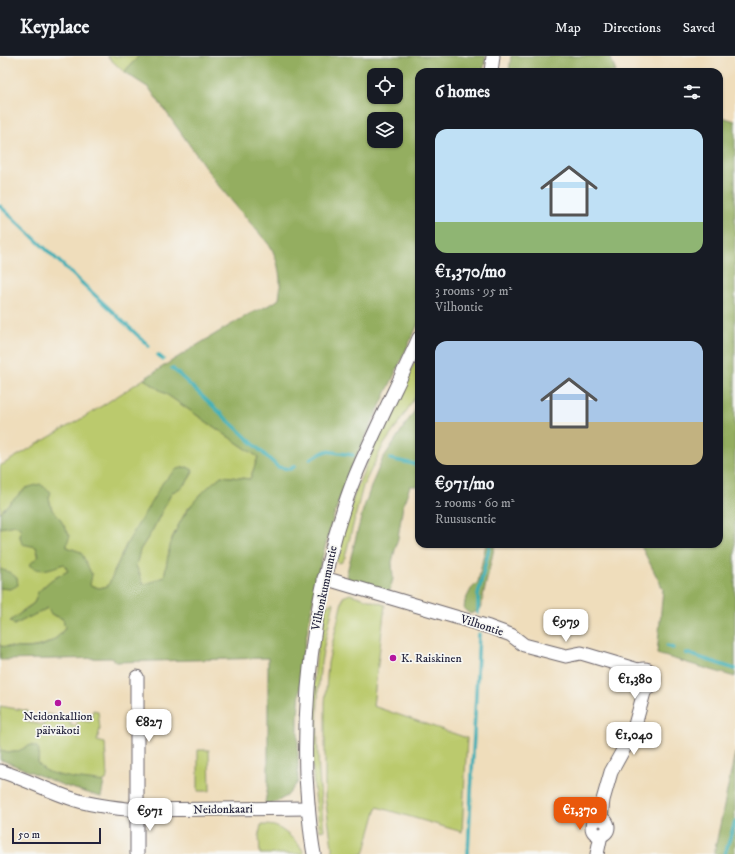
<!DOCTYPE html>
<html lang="en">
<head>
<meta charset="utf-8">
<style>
	body { margin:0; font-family:"IM FELL DW Pica",serif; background:#242831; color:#f1f3f6; height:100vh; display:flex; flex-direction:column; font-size:15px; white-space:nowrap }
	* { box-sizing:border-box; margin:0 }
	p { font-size:13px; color:#9ea1a6 }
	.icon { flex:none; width:22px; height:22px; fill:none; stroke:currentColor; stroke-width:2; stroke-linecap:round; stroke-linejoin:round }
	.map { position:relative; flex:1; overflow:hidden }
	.sheet { position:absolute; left:415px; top:12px; width:308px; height:480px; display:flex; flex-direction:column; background:#171b24; border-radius:12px; box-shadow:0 1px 3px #0004 }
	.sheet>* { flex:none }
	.buttons { position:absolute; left:367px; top:12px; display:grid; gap:8px }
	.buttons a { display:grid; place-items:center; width:36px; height:36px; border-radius:8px; background:#171b24; box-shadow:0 1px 3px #0004; font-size:20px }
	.scale { position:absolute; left:12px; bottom:10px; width:89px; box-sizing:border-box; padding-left:4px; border:2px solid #22223b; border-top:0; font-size:11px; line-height:14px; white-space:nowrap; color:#22223b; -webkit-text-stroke:3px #f6f6f2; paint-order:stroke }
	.price { position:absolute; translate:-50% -34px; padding:0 9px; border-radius:8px; background:#fff; color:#222; font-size:13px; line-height:26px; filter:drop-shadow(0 1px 2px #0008) }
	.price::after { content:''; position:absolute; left:50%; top:24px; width:12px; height:9px; margin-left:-6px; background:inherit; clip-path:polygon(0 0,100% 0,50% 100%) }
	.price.on { background:#ea580c; color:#fff }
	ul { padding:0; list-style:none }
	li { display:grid; align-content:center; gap:8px; height:212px; padding:0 20px }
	li span { display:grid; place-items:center; height:124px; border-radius:12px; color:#555 }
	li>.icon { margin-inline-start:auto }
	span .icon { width:72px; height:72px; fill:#fffc; stroke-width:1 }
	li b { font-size:17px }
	h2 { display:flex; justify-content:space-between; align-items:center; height:48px; padding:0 20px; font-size:17px }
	header { display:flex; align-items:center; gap:24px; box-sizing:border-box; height:56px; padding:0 20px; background:#171b24; border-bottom:1px solid #363941 }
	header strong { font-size:19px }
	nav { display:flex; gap:22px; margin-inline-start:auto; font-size:14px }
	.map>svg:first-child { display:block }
	.green { fill:#bbca6d; stroke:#6e7654 }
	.forest { fill:#94ae60; stroke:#5b684e; fill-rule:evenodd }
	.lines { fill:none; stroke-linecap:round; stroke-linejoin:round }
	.stream { stroke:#3daeb5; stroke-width:3.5 }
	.minor-casing { stroke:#6a6368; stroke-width:15 }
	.minor { stroke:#fff; stroke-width:13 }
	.poi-dot { fill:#b5179e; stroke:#f6f6f2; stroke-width:1.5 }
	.labels { text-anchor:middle; stroke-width:3.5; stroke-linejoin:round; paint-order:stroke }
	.street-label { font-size:12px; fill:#22223b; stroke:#f6f6f2 }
	.poi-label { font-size:12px; fill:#22223b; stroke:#f6f6f2; text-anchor:start }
</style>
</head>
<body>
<header>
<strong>Keyplace</strong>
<nav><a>Map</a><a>Directions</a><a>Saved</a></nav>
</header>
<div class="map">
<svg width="735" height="798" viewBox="0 0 735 798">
	<rect width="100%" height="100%" fill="#f6f6f2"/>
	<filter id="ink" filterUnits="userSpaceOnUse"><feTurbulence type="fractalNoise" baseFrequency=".025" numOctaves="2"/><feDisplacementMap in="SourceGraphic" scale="8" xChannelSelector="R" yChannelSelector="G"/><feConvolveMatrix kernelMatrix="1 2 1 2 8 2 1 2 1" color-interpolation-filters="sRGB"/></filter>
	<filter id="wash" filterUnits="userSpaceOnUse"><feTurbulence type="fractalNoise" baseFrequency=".012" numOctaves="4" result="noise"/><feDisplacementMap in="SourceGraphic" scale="16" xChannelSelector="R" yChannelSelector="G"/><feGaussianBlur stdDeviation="0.9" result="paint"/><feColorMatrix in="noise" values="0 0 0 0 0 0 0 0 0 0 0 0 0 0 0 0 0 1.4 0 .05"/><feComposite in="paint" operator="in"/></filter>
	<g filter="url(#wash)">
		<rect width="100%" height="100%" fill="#efddbb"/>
		<g class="green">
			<path d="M107 0H139L124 16Z"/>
			<path d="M419 297V335L397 370 383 390 363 430 345 501 342 506 339 507 337 506 335 500 355 436 380 377Z"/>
			<path d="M144 323 258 401 250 423 221 420 187 453 172 482 164 521 141 531 140 518 136 510 140 494 152 475 172 436C183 432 189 425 193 415L187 411 126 489 108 530 99 532 89 529 73 493 67 491V487L59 461 52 454 49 442 26 432 0 456V410L65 372 86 360Z"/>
			<path d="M15 469 21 472 20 481 36 491 42 514 64 508 68 515 51 524 38 536 34 547 22 555 14 569 48 551 51 558 63 563 65 572C49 595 25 593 0 590V532L11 533 0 513V472Z"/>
			<path d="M350 538 385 549 373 650 467 682 462 776 377 751 364 798H333L325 741V647L328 607 343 541Z"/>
			<path d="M333 546 334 547C329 569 323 591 320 613 315 667 318 721 324 774L320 775C315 743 311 710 311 678 311 636 317 595 323 553Z"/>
			<path d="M0 650 28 655 26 666 44 669 46 658 71 663 70 669 76 670 78 664 90 666 93 654 98 655 100 673 97 685 105 687 107 720 106 724 101 726C86 724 45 722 38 707V702L26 691C16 698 12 697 0 694Z"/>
			<path d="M198 694H209L210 735H198Z"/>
			<path d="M261 769C266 769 273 769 277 771 285 775 302 789 304 798H260L259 779Z"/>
		</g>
		<g class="forest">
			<path d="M139 0H486L483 16H419V266L350 414 333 462 319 513 303 598 298 660V726L287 740 272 748 265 747 268 729V602L116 606 111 602 0 604V590C25 593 49 596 65 572L63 563 51 558 48 552 14 569 10 565 34 547 38 536 51 524 68 515 64 508C51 512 40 518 29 509L39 500 36 491 22 488 20 481 21 472 15 469 0 472V456L26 432 40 428 51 436 49 442 52 454 59 461 70 480 67 487V491L81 496 92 519 90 529 99 532 108 530 126 489 163 426 177 413 187 411 193 414C189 425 183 432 172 436L152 475 140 494 136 510 144 529 164 521C167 508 168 493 173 481 184 454 199 438 221 420L250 423 258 401 144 323C177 301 210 281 244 261 255 254 269 251 279 243 282 225 279 207 271 191L218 129 149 32 124 16ZM374 19H396V41H374ZM374 63H396V85H374Z"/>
			<path d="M511 0H610L616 16H509Z"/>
			<path d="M719 60 735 65V621L657 598 663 533 640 488H719Z"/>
			<path d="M419 348V430H410L403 449 398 482 392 506 393 523 389 537 348 523 347 516 363 454 372 428 382 404Z"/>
			<path d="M486 488H495L480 554 470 558 464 553 465 545 471 533 478 526Z"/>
			<path d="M0 513 9 516 17 522 18 529 11 533 0 532Z"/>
			<path d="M31 689 37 691 39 694 38 707C45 722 88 723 104 726L101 741 65 730 4 705 0 704V694C17 699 16 695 31 689Z"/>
			<path d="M735 697V798H714Z"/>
		</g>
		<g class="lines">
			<g class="stream">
				<path d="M0 150 149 290"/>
				<path d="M158 299 163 303"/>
				<path d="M172 312 278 411 290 413 295 410"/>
				<path d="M310 403 326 395 353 399"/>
				<path d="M390 403 419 409"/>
				<path d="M478 557V539L490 488"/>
				<path d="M667 590 673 592"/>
				<path d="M686 597 735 613"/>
				<path d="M468 798 479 578"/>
				<path d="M725 798 735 766"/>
			</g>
		</g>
	</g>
	<g filter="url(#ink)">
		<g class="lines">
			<defs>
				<g id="minor">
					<path d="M491 16 493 0"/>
					<path d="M324 522 489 571 511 579 524 589 566 600 581 597 638 614"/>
					<circle cx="644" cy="623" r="10"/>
					<path d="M137 621V798"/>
					<path d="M0 715C26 723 50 736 76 744 95 750 116 752 137 754L308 752"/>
					<path d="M601 762 603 744 611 716 633 676 645 633"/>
					<circle cx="600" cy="771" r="8"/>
					<path d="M314 798C309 772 308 746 306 720 303 626 317 531 347 442 353 424 361 406 369 389 385 353 403 318 419 282"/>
					<path d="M597 798 601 779"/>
				</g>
			</defs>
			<use href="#minor" class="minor-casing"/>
			<use href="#minor" class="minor"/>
		</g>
	</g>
	<g class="poi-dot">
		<circle cx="393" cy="602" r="4"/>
		<circle cx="58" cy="647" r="4"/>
	</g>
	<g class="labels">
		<g class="street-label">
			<text transform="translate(324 532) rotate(-78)" y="4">Vilhonkummuntie</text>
			<text transform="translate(482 569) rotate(18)" y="4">Vilhontie</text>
			<text transform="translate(223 753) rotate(-1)" y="4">Neidonkaari</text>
		</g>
		<g class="poi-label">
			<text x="401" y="606">K. Raiskinen</text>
			<text x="58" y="664" text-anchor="middle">Neidonkallion<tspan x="58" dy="14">päiväkoti</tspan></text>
		</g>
	</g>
</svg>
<div class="buttons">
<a><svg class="icon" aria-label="locate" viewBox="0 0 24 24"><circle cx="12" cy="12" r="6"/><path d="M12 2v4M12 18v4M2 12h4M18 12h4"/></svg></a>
<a><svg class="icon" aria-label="layers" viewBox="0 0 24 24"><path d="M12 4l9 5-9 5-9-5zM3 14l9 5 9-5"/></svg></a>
</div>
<div class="scale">50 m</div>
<b class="price" style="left:566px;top:587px">€979</b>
<b class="price" style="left:635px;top:644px">€1,380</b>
<b class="price" style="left:149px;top:687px">€827</b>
<b class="price" style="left:634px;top:700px">€1,040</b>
<b class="price on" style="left:580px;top:775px">€1,370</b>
<b class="price" style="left:150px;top:776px">€971</b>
<section class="sheet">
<h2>6 homes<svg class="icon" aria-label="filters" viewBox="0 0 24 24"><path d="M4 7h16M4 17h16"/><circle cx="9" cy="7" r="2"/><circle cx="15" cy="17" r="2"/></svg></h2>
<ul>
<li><span style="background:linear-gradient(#bfe0f5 75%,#8fb573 0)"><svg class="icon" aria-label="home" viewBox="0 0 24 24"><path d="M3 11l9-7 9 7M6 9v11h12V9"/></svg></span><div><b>€1,370/mo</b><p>3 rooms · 95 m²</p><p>Vilhontie</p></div></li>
<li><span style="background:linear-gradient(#a9c7e8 65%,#c2b280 0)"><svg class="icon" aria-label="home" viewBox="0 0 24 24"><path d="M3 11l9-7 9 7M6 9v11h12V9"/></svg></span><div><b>€971/mo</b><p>2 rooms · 60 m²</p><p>Ruususentie</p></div></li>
</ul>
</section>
</div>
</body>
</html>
